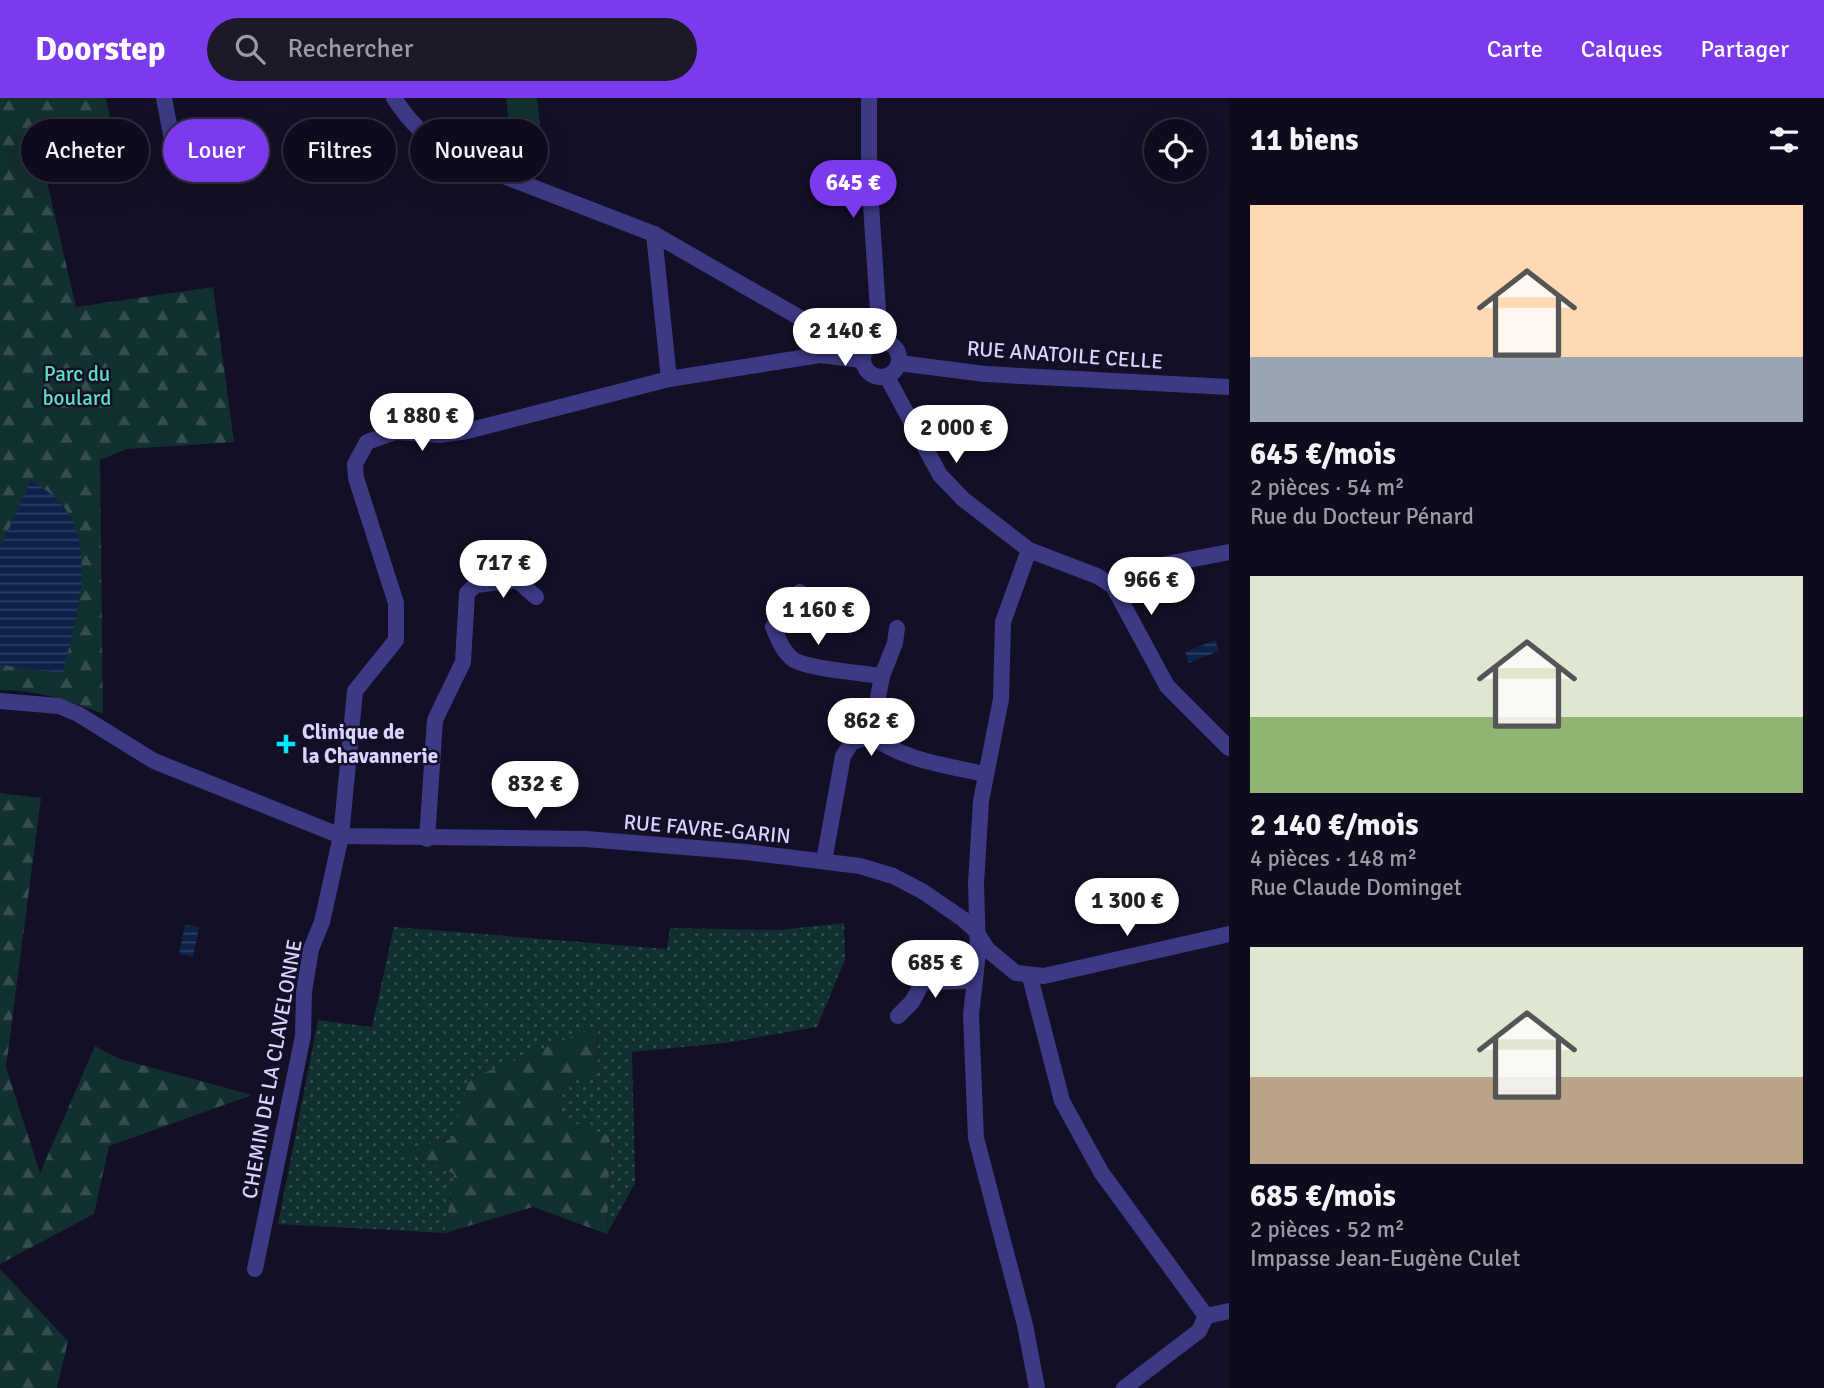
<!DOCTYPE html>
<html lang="fr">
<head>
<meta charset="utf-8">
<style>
	body { margin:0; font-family:Signika,sans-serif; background:#1c1929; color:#f1f3f6; height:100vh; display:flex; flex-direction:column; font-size:26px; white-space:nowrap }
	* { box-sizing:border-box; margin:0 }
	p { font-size:23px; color:#9b9ba3 }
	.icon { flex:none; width:38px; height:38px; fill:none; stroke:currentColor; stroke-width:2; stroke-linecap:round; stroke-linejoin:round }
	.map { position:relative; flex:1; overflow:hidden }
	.details { display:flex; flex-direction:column; background:#0e0b1c; width:595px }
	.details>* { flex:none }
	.hud { position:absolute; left:21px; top:21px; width:665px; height:63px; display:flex; gap:14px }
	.fabs { position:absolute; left:1144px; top:21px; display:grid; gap:14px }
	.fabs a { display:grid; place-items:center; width:63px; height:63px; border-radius:50%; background:#0e0b1c; box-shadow:0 7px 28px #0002,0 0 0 2px #2e2b3b; font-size:35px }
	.price { position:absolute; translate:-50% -60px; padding:0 16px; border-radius:24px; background:#fff; color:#222; font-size:23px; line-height:46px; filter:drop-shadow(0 2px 4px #0008) }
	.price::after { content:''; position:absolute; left:50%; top:42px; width:21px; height:16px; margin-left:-10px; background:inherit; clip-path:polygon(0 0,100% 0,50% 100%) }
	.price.selected { background:#7c3aed; color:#fff }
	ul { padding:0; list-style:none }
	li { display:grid; align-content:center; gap:14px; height:371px; padding:0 21px }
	li span { display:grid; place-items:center; height:217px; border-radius:0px; color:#555 }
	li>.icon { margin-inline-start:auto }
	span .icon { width:126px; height:126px; fill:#fffc; stroke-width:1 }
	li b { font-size:30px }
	h2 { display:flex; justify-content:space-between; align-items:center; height:84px; padding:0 21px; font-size:30px }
	.chip { padding:0 24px; border-radius:32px; background:#0e0b1c; box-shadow:0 7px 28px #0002,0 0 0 2px #2e2b3b; font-size:24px; line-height:63px }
	.chip.selected { background:#7c3aed; color:#fff }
	header { display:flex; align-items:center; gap:42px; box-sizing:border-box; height:98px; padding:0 35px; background:#7c3aed; color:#fff }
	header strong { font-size:33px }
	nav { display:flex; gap:38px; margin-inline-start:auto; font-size:24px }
	.search { width:490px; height:63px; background:#1c1929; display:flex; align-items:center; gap:18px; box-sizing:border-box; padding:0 24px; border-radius:38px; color:#9b9ba3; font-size:26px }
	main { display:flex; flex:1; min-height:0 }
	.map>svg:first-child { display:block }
	.grass { fill:url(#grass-dots) }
	.forest { fill:url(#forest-firs) }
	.park { fill:#12302f }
	.water { fill:url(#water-rules) }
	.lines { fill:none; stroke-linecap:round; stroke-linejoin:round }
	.street { stroke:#3d3a85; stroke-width:16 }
	.poi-dot { fill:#00e5ff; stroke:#130f26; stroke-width:2.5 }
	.labels { text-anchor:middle; stroke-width:5; stroke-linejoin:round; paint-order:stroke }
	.street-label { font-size:21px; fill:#d9d4ff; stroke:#130f26 }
	.park-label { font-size:21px; fill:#5fe0c0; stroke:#130f26 }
	.poi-label { font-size:21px; font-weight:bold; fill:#d9d4ff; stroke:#130f26; text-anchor:start }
</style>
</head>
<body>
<header>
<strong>Doorstep</strong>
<div class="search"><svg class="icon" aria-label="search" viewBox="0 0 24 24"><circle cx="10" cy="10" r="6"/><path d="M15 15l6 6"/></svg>Rechercher</div>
<nav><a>Carte</a><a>Calques</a><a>Partager</a></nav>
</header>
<main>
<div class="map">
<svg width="1229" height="1290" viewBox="0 0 1229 1290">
	<defs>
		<pattern id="grass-dots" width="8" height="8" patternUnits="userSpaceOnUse" patternTransform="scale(1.75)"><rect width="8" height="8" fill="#12302f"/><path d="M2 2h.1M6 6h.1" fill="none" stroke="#344d4e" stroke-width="1.8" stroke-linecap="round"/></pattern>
		<pattern id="forest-firs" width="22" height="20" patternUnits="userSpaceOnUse" patternTransform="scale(1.75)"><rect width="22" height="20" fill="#12302f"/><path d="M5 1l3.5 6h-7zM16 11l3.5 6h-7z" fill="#344d4e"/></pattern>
		<pattern id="water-rules" width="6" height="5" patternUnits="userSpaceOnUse" patternTransform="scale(1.75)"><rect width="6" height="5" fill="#0c2248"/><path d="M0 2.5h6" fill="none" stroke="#2f4163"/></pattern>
	</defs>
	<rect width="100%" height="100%" fill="#130f26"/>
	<path class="grass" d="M844 825 845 862 817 929 725 945 632 954 635 1085 607 1136 610 1039 560 1020 562 987 597 975 598 929 452 1041 403 1052 454 1076 445 1135 278 1126 318 922 372 929 394 829 667 851 670 830 779 832Z"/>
	<g class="forest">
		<path d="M0 0H106L116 53 47 84 76 209 213 189 234 344 127 351 100 362 103 616C69 602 37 592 0 592Z"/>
		<path d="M0 695 41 700 6 969 40 1075 95 948 120 961 252 997 109 1048 94 1116 0 1166Z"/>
		<path d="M598 928 597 975 562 987 560 1020 610 1038 607 1136 533 1109 445 1135 454 1076 402 1052 452 1041 469 981Z"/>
		<path d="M0 1171 68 1243 57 1290H0Z"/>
	</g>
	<path class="park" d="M506 0H537L544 62 513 65Z"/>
	<g class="water">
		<path d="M31 382C42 390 57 398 65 410 98 456 74 526 63 575L0 567V450Z"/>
		<path d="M1215 542 1219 553 1189 565 1185 554Z"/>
		<path d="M185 827 199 829 193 859 179 856Z"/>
	</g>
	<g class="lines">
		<g class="street">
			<path d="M164 0 171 37"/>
			<path d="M394 0C411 27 430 43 457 60L654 136 863 256"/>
			<path d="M869 0V76L880 243"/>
			<path d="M654 136 669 281"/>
			<circle cx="881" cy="261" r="18"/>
			<path d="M899 265 985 276 1229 289"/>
			<path d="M887 279 940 377 963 401 1029 452 1097 478 1113 488 1167 588 1229 650"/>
			<path d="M1029 452 1003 524 1001 601 981 703 976 785 978 855 971 917 976 1040 1025 1227 1037 1290"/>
			<path d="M1113 488 1124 474 1229 454"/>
			<path d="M800 494 773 529C778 540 783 555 794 562 809 571 862 575 882 578"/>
			<path d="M0 603 59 608 78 616 154 663 341 738 586 741 746 754 860 768 893 778 922 793 963 821 975 832 988 852 1016 875 1044 878 1229 836"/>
			<path d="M871 638 882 578 895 545 897 530"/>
			<path d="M427 741 435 622 463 564 467 495 476 487 517 482 536 499"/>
			<path d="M824 763 843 658 852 644 871 638C906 663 944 667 985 676"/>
			<path d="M1030 879 1062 1003 1101 1074 1206 1218"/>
			<path d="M898 918 912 904 923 884 973 883"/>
			<path d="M255 1171 303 938 304 894 311 851 322 824 341 738 355 593 396 542V505L356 380 355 366 367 344 396 334 440 337 467 333 669 281 820 257 862 262"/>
			<path d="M1206 1218 1229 1213"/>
			<path d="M1124 1290 1199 1233 1206 1218"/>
		</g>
	</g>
	<path class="poi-dot" d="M282.5 635.5h7v7h7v7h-7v7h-7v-7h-7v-7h7z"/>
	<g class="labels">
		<g class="street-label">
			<text transform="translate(1065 257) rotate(4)" y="7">RUE ANATOILE CELLE</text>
			<text transform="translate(707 731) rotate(5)" y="7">RUE FAVRE-GARIN</text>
			<text transform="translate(272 971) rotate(-80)" y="7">CHEMIN DE LA CLAVELONNE</text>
		</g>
		<g class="park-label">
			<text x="77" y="283">Parc du<tspan x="77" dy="24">boulard</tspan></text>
		</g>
		<g class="poi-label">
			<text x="302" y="641">Clinique de<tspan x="302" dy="24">la Chavannerie</tspan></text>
		</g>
	</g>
</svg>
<div class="fabs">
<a><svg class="icon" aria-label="locate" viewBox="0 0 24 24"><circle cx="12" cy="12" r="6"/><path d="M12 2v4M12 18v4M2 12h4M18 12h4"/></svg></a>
</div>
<b class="price selected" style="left:853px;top:122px">645 €</b>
<b class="price" style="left:845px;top:270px">2 140 €</b>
<b class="price" style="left:422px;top:355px">1 880 €</b>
<b class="price" style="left:956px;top:367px">2 000 €</b>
<b class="price" style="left:503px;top:502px">717 €</b>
<b class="price" style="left:1151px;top:519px">966 €</b>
<b class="price" style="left:818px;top:549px">1 160 €</b>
<b class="price" style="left:871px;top:660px">862 €</b>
<b class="price" style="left:535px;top:723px">832 €</b>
<b class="price" style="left:1127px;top:840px">1 300 €</b>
<b class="price" style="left:935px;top:902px">685 €</b>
<div class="hud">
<a class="chip">Acheter</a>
<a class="chip selected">Louer</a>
<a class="chip">Filtres</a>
<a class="chip">Nouveau</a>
</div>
</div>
<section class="details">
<h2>11 biens<svg class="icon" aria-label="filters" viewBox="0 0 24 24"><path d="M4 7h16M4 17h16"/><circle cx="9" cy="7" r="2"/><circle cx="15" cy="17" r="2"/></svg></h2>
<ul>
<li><span style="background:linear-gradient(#ffd9b3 70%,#9aa5b1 0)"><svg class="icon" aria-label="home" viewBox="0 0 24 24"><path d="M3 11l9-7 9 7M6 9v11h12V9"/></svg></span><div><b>645 €/mois</b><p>2 pièces · 54 m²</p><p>Rue du Docteur Pénard</p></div></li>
<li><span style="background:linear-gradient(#dfe7d0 65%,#8fb573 0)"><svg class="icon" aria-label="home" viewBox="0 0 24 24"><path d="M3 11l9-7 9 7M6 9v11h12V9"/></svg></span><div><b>2 140 €/mois</b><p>4 pièces · 148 m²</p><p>Rue Claude Dominget</p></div></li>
<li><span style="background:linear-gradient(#dfe7d0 60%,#b9a48a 0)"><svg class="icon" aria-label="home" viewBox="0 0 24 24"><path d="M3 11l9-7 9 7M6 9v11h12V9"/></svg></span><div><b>685 €/mois</b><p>2 pièces · 52 m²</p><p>Impasse Jean-Eugène Culet</p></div></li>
</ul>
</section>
</main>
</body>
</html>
